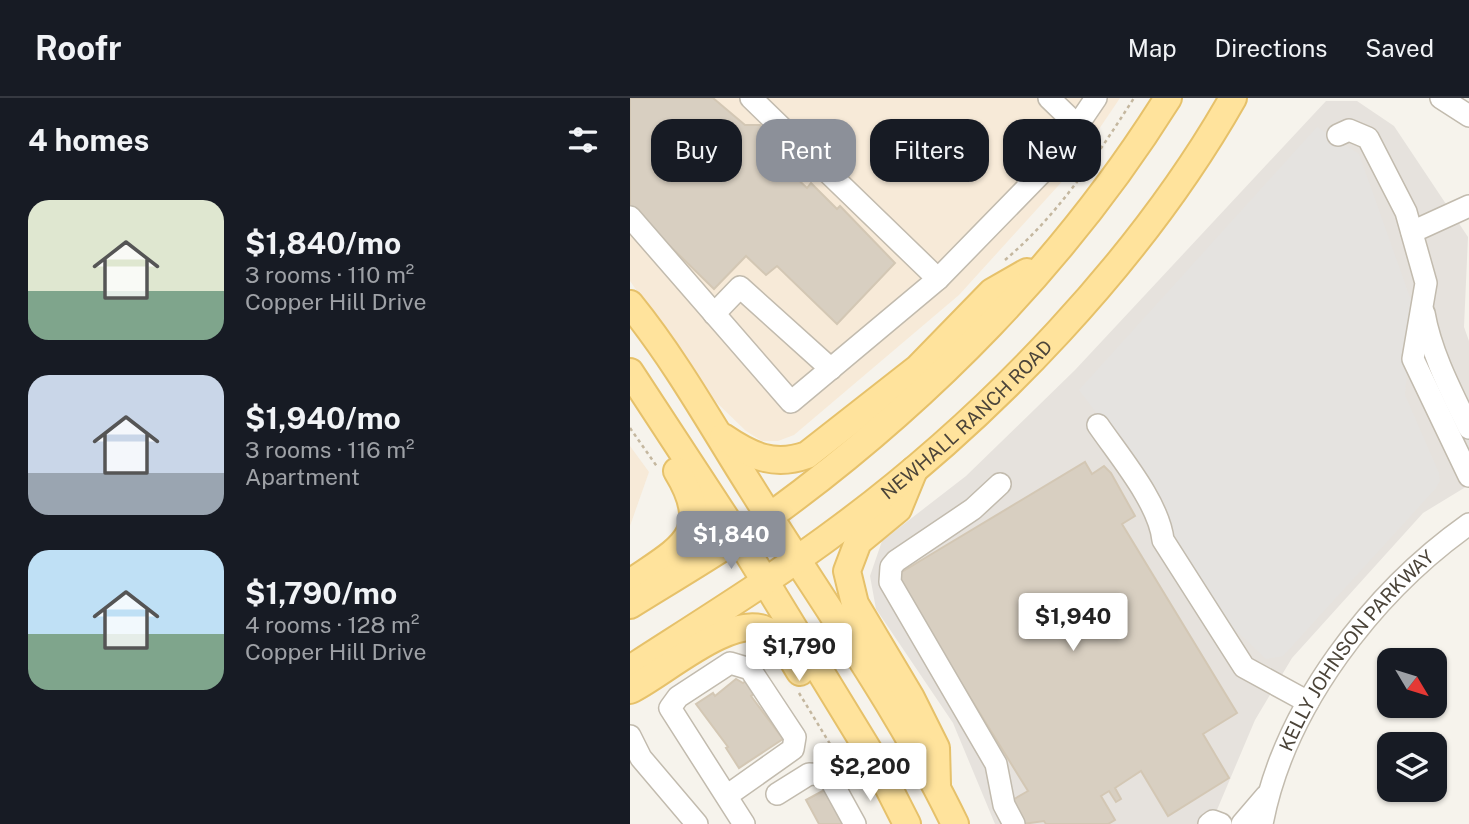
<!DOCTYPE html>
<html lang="en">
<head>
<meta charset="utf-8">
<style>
	body { margin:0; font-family:"Public Sans",sans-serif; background:#20242c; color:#f1f3f6; height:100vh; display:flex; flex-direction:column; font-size:26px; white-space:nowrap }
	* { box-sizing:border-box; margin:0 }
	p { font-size:23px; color:#9ea1a6 }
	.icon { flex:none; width:38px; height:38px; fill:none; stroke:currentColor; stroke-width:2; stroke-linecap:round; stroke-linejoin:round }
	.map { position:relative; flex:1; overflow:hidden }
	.drawer { display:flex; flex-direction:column; background:#171b24; width:630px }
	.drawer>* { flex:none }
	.hud { position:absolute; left:21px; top:21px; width:665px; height:63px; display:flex; gap:14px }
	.needle { width:46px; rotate:128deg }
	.fabs { position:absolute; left:747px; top:550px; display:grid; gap:14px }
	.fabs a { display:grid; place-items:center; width:70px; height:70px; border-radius:14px; background:#171b24; box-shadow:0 2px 5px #0004; font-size:35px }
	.price { position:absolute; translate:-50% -60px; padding:0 16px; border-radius:7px; background:#fff; color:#222; font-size:23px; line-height:46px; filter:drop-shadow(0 2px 4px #0008) }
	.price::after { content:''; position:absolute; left:50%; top:42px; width:21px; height:16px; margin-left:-10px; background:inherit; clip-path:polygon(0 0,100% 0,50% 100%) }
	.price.active { background:#8c9099; color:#fff }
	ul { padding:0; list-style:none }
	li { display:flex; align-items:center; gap:21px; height:175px; padding:0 28px }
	li span { display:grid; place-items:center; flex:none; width:196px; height:140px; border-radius:21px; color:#555 }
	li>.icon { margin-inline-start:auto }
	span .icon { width:84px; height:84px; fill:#fffc; stroke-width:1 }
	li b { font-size:30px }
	h2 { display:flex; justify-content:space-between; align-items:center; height:84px; padding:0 28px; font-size:30px }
	.tag { padding:0 24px; border-radius:21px; background:#171b24; box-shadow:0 2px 5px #0004; font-size:24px; line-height:63px }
	.tag.active { background:#8c9099; color:#fff }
	header { display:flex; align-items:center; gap:42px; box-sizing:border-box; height:98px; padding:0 35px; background:#171b24; border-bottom:2px solid #363941 }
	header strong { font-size:33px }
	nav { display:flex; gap:38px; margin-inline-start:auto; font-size:24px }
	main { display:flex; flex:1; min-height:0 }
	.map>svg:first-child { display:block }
	.commercial { fill:#f7ead8 }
	.industrial { fill:#e6e2dd }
	.parking { fill:#e5e3e0 }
	.building { fill:#d8cfc1; stroke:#d3c7b4; stroke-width:2 }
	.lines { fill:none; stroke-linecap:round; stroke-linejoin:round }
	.minor-casing { stroke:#c2bbae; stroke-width:24 }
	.major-casing { stroke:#e6c16a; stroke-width:30 }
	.path { stroke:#c4b79f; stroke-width:2.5; stroke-dasharray:3.5 3.5; stroke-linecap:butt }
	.minor { stroke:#fff; stroke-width:21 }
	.major { stroke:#ffe39c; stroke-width:26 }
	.labels { text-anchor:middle; stroke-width:5; stroke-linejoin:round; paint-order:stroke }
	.street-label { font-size:19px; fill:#4b4439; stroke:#fff }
</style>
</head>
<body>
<header>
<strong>Roofr</strong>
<nav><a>Map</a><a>Directions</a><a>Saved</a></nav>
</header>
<main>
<section class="drawer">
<h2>4 homes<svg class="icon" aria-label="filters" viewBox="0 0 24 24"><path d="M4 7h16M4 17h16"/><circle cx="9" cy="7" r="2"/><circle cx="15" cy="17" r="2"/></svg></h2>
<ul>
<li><span style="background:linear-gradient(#dfe7d0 65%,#7fa58c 0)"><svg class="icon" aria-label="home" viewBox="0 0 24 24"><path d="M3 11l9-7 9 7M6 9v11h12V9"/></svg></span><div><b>$1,840/mo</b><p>3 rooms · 110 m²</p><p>Copper Hill Drive</p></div></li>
<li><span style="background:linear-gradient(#c9d6e8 70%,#9aa5b1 0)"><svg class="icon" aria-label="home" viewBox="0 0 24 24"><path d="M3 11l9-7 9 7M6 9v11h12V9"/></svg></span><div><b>$1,940/mo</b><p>3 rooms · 116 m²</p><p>Apartment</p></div></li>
<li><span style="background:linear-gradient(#bfe0f5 60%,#7fa58c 0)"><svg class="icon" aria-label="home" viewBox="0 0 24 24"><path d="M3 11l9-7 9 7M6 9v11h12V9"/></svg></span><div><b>$1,790/mo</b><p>4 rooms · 128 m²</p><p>Copper Hill Drive</p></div></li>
</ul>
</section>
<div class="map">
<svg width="839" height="726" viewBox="0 0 839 726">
	<rect width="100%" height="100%" fill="#f6f3ec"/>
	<g class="commercial">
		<path d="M0 0H490L438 77 329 197 164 337 148 343H132L116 333 86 304 0 183Z"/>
		<path d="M0 348 19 374 0 428Z"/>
	</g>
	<path class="industrial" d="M696 3H727L764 28 838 139 834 229 839 243V387L793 415 662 560 625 622 581 726H365L323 625 246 511 240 478 252 443 336 378 445 272Z"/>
	<path class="parking" d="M687 29 729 56 783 208 775 297 809 375 810 383 806 390 653 558 636 561 591 518 540 431 535 405 449 292Z"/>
	<g class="building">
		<path d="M0 0H83L115 27H130L138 37 139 49 164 73 162 76 177 90 181 85 207 111 210 108 265 165 207 226 147 168 136 177 116 158 84 191 0 109Z"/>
		<path d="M455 364 462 376 474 368 481 375 505 418 492 426 607 615 573 636 599 680 538 718 511 673 485 690 491 701 486 704 479 693 471 698 485 722 478 726H416L414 723 393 726 379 704 398 693 265 478Z"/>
		<path d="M121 579 129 592 121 598 153 641 109 670 96 650 98 649 66 606 83 595 85 598 106 581 113 585Z"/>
		<path d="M200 689 216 726H189L176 702Z"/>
	</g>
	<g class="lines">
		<defs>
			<g id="minor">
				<path d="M121 0 308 181"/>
				<path d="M419 0 449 29"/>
				<path d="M811 0 839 18"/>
				<path d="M708 37 719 32 738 40 776 114 796 185 783 261 839 378"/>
				<path d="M0 119 161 304 308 181 424 62 466 0"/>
				<path d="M782 134 839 108"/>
				<path d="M794 215C801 255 821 293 839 330"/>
				<path d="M84 216 110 189 201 271"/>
				<path d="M468 327C490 359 529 405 533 442L614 569 678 604"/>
				<path d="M370 386 343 411 266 463 261 469 260 484 366 666 374 707 384 726"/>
				<path d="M0 638 11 660 67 726"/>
				<path d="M147 696 179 676 198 677 225 726"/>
				<path d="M98 697 163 651 165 639 120 571 100 565 48 599 40 610 114 726"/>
				<path d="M579 726 583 723 591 726"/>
				<path d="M612 726 636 698"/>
				<path id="s1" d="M632 726C654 609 743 494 839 426"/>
			</g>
			<g id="major">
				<path d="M0 206C47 264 82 328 122 391 191 502 268 608 325 726"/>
				<path d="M0 274 108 439 245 663 277 726"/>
				<path d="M93 339C121 358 144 369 177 357L288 270 362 194 397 174"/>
				<path d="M284 372 268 411 228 444 217 473 225 506 281 600 306 650 307 686"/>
				<path d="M0 485C49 451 86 437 47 373"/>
				<path d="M0 507C48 477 97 449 143 416 298 303 436 163 538 0"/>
				<path id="s2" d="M0 571C71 525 144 480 212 429 361 318 511 162 603 0"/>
				<path d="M0 592C32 577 100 515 136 532 152 540 161 560 170 574"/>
			</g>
		</defs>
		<use href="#minor" class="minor-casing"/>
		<use href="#major" class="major-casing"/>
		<g class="path">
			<path d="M375 162C429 116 466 59 504 0"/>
			<path d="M0 330 28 370"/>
			<path d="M169 595 211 664"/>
		</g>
		<use href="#minor" class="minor"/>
		<use href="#major" class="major"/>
	</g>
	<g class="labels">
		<g class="street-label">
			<text dy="7" stroke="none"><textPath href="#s2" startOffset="420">NEWHALL RANCH ROAD</textPath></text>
			<text dy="7" stroke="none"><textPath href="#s1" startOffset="201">KELLY JOHNSON PARKWAY</textPath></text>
		</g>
	</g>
</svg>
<div class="fabs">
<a><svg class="needle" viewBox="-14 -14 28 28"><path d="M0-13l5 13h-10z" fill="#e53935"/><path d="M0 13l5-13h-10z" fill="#9ea1a6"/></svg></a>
<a><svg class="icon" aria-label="layers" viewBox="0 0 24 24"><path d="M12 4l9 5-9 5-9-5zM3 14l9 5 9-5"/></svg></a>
</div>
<b class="price active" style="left:101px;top:473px">$1,840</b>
<b class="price" style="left:443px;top:555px">$1,940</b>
<b class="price" style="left:169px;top:585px">$1,790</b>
<b class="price" style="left:240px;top:705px">$2,200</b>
<div class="hud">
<a class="tag">Buy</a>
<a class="tag active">Rent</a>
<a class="tag">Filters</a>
<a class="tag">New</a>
</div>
</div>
</main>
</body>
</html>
